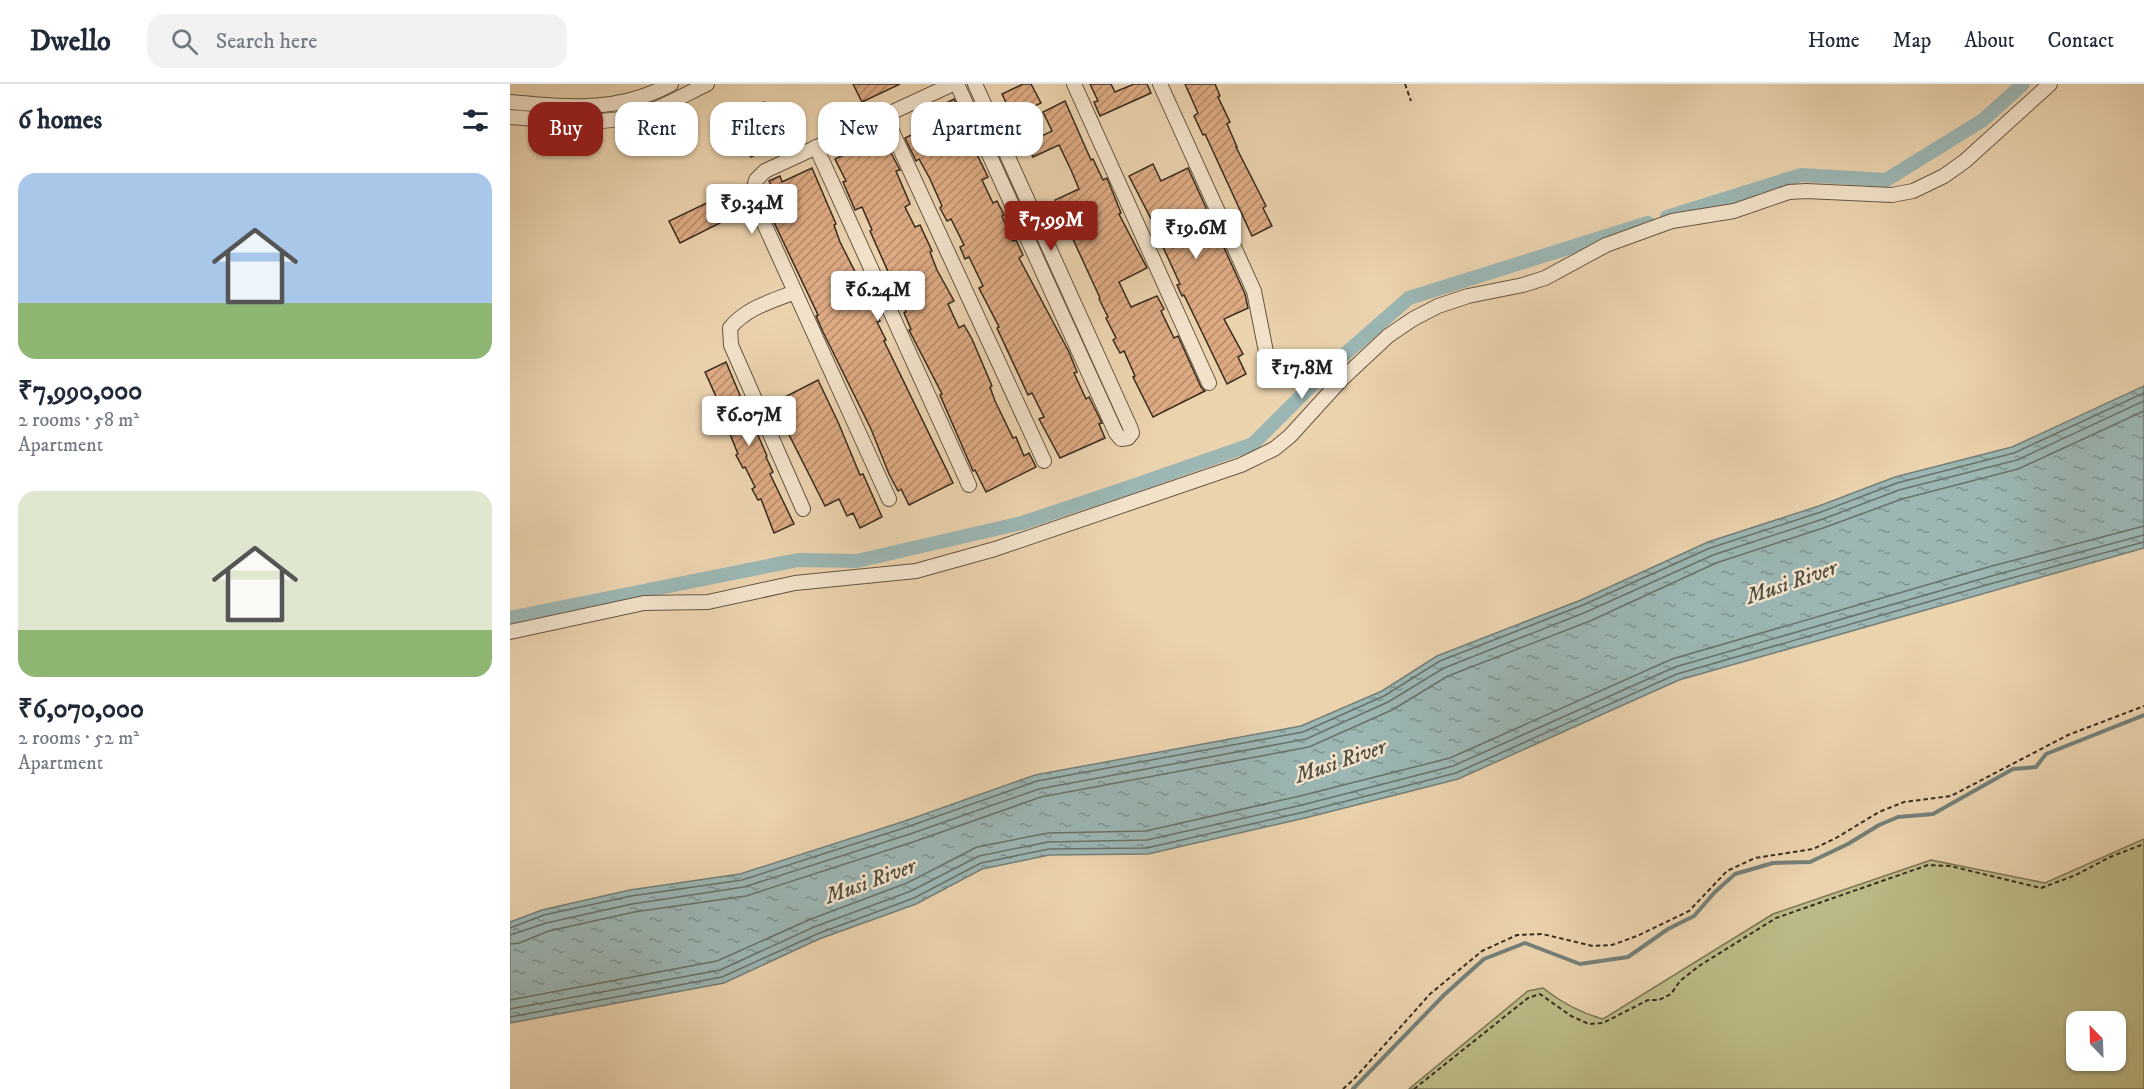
<!DOCTYPE html>
<html lang="en">
<head>
<meta charset="utf-8">
<style>
	body { margin:0; font-family:"IM FELL DW Pica",serif; background:#f2f2f3; color:#1f2937; height:100vh; display:flex; flex-direction:column; font-size:22px; white-space:nowrap }
	* { box-sizing:border-box; margin:0 }
	p { font-size:20px; color:#747a83 }
	.icon { flex:none; width:33px; height:33px; fill:none; stroke:currentColor; stroke-width:2; stroke-linecap:round; stroke-linejoin:round }
	.map { position:relative; flex:1; overflow:hidden }
	.panel { display:flex; flex-direction:column; background:#fff; width:510px }
	.panel>* { flex:none }
	.hud { position:absolute; left:18px; top:18px; width:570px; height:54px; display:flex; gap:12px }
	.needle { width:39px; rotate:337deg }
	.controls { position:absolute; left:1556px; top:927px; display:grid; gap:12px }
	.controls a { display:grid; place-items:center; width:60px; height:60px; border-radius:12px; background:#fff; box-shadow:0 2px 4px #0004; font-size:30px }
	.price { position:absolute; translate:-50% -51px; padding:0 14px; border-radius:6px; background:#fff; color:#222; font-size:20px; line-height:39px; filter:drop-shadow(0 2px 3px #0008) }
	.price::after { content:''; position:absolute; left:50%; top:36px; width:18px; height:14px; margin-left:-9px; background:inherit; clip-path:polygon(0 0,100% 0,50% 100%) }
	.price.current { background:#8f2418; color:#fff }
	ul { padding:0; list-style:none }
	li { display:grid; align-content:center; gap:12px; height:318px; padding:0 18px }
	li span { display:grid; place-items:center; height:186px; border-radius:18px; color:#555 }
	li>.icon { margin-inline-start:auto }
	span .icon { width:108px; height:108px; fill:#fffc; stroke-width:1 }
	li b { font-size:26px }
	h2 { display:flex; justify-content:space-between; align-items:center; height:72px; padding:0 18px; font-size:26px }
	.tag { padding:0 21px; border-radius:18px; background:#fff; box-shadow:0 2px 4px #0004; font-size:21px; line-height:54px }
	.tag.current { background:#8f2418; color:#fff }
	header { display:flex; align-items:center; gap:36px; box-sizing:border-box; height:84px; padding:0 30px; background:#fff; border-bottom:2px solid #e0e1e3 }
	header strong { font-size:28px }
	nav { display:flex; gap:33px; margin-inline-start:auto; font-size:21px }
	.search { width:420px; height:54px; background:#f2f2f3; display:flex; align-items:center; gap:15px; box-sizing:border-box; padding:0 21px; border-radius:18px; color:#747a83; font-size:22px }
	main { display:flex; flex:1; min-height:0 }
	.map>svg:first-child { display:block }
	.green { fill:#bcbb87; stroke:#7a7453; stroke-width:1.5; fill-rule:evenodd }
	.water { fill:url(#water-ripples); stroke:#747f78; stroke-width:1.5 }
	.lines { fill:none; stroke-linecap:round; stroke-linejoin:round }
	.shore { stroke:#6a7169; stroke-width:1.5 }
	.stream { stroke:#747f78; stroke-width:4 }
	.canal { stroke:#9bb6b3; stroke-width:14 }
	.building { fill:url(#building-hatch); stroke:#392c1f; stroke-width:1.5 }
	.minor-casing { stroke:#665643; stroke-width:16 }
	.path { stroke:#392c1f; stroke-width:2; stroke-dasharray:4.5 3; stroke-linecap:butt }
	.minor { stroke:#f2e2ca; stroke-width:14 }
	.labels { text-anchor:middle; stroke-width:5; stroke-linejoin:round; paint-order:stroke }
	.water-label { font-size:22px; font-style:italic; fill:#524e44; stroke:#f2e2ca }
</style>
</head>
<body>
<header>
<strong>Dwello</strong>
<div class="search"><svg class="icon" aria-label="search" viewBox="0 0 24 24"><circle cx="10" cy="10" r="6"/><path d="M15 15l6 6"/></svg>Search here</div>
<nav><a>Home</a><a>Map</a><a>About</a><a>Contact</a></nav>
</header>
<main>
<section class="panel">
<h2>6 homes<svg class="icon" aria-label="filters" viewBox="0 0 24 24"><path d="M4 7h16M4 17h16"/><circle cx="9" cy="7" r="2"/><circle cx="15" cy="17" r="2"/></svg></h2>
<ul>
<li><span style="background:linear-gradient(#a9c7e8 70%,#8fb573 0)"><svg class="icon" aria-label="home" viewBox="0 0 24 24"><path d="M3 11l9-7 9 7M6 9v11h12V9"/></svg></span><div><b>₹7,990,000</b><p>2 rooms · 58 m²</p><p>Apartment</p></div></li>
<li><span style="background:linear-gradient(#dfe7d0 75%,#8fb573 0)"><svg class="icon" aria-label="home" viewBox="0 0 24 24"><path d="M3 11l9-7 9 7M6 9v11h12V9"/></svg></span><div><b>₹6,070,000</b><p>2 rooms · 52 m²</p><p>Apartment</p></div></li>
</ul>
</section>
<div class="map">
<svg width="1634" height="1005" viewBox="0 0 1634 1005">
	<defs>
		<pattern id="water-ripples" width="26" height="14" patternUnits="userSpaceOnUse" patternTransform="scale(1.5)"><rect width="26" height="14" fill="#9bb6b3"/><path d="M2 4q2-2 4 0t4 0M15 11q2-2 4 0t4 0" fill="none" stroke="#7f9491"/></pattern>
		<pattern id="building-hatch" width="6" height="6" patternUnits="userSpaceOnUse" patternTransform="scale(1.5)"><rect width="6" height="6" fill="#ddaa83"/><path d="M-1 1l2-2M0 6l6-6M5 7l2-2" fill="none" stroke="#b48b6b"/></pattern>
	</defs>
	<rect width="100%" height="100%" fill="#ebd3ae"/>
	<filter id="stains"><feTurbulence type="fractalNoise" baseFrequency=".00333" numOctaves="4"/><feColorMatrix values="0 0 0 0 .2 0 0 0 0 .09 0 0 0 0 .02 0 0 0 .5 -.17"/></filter>
	<radialGradient id="worn" r=".72"><stop offset=".6" stop-color="#630" stop-opacity="0"/><stop offset="1" stop-color="#630" stop-opacity=".3"/></radialGradient>
	<path class="green" d="M1634 755V1005H899L1018 907 1033 904C1052 919 1070 929 1093 935L1263 830 1421 776 1535 799ZM1566 938H1605V976H1566Z"/>
	<path class="water" d="M1634 302V464L1169 596 948 695 795 734 638 770 539 771 472 785 406 820 309 855 214 899 0 939V838L32 826 120 806 230 790 395 737 525 691 791 642 872 607 927 572 1071 516 1198 458 1309 422 1385 393 1502 363Z"/>
	<g class="lines">
		<g class="shore">
			<path d="M0 844 34 831 121 812 232 796 397 743 527 697 793 648 874 612 930 577 1073 521 1200 464 1311 428 1387 399 1504 369 1634 309"/>
			<path d="M0 851 36 839 122 820 234 803 400 750 529 705 796 655 878 618 934 584 1076 528 1203 471 1313 435 1389 406 1507 376 1634 317"/>
			<path d="M0 860 9 859 39 847 124 828 236 812 403 758 531 713 799 663 882 626 938 592 1080 537 1206 479 1316 443 1392 415 1508 385 1634 327"/>
			<path d="M0 916 207 877 301 835 397 799 467 763 538 749 636 747 790 712 940 674 1162 575 1482 482 1634 442"/>
			<path d="M0 925 210 886 304 843 401 807 469 772 538 758 637 756 792 721 943 682 1165 583 1485 491 1634 451"/>
			<path d="M0 933 212 893 307 850 404 814 471 779 539 765 637 764 794 728 946 689 1167 590 1487 498 1634 458"/>
		</g>
		<path class="stream" d="M843 1005 934 911 974 875 1015 859 1070 880 1118 873 1158 845 1184 832 1205 808 1225 790 1263 779 1300 778 1338 760 1369 741 1388 733 1423 730 1503 685 1526 683 1536 670 1634 631"/>
		<g class="canal">
			<path d="M1157 133 1291 91 1376 96 1473 36 1513 0"/>
			<path d="M0 534 288 476 347 477 512 439 614 405 743 360 820 283 899 214 1138 139"/>
		</g>
	</g>
	<g class="building">
		<path d="M343 0H390L352 18Z"/>
		<path d="M513 0H521L531 19 503 33 492 10Z"/>
		<path d="M580 0H601L605 8 624 0H637L641 9 590 32 584 18 588 17Z"/>
		<path d="M675 0H705L710 12 708 13 720 38 717 40 727 63H726L756 122 753 124 762 142 742 152 695 50 693 51 684 32 688 29Z"/>
		<path d="M444 15 452 32 449 34 478 93 472 96 483 119 487 117 494 131 492 132 503 157 506 156 513 171 509 174 559 268 567 288 564 289 576 315 579 313 592 339 589 340 595 354 550 374 529 335 534 333 522 309 518 311 487 244 489 243 469 204 473 202 459 173 455 175 450 163 454 161 441 135 437 137 430 124 432 122 420 95 409 75 406 77 395 54 428 38 422 26Z"/>
		<path d="M555 17 581 76 583 75 593 96 597 94 611 129 609 130 637 184 609 198 621 223 647 212 654 225 651 227 664 254 668 252 691 303 695 307 643 333 623 293 625 292 614 267 610 269 603 256 606 254 596 234 598 233 589 215 590 214 545 116 569 105 561 86 549 61 523 73 516 60 542 47 533 28Z"/>
		<path d="M254 18 273 58 241 73 222 33Z"/>
		<path d="M372 52 390 86 386 87 400 120 395 123 405 143 410 141 422 167 420 168 427 186 444 217 438 220 449 244 454 241 462 255 482 302 480 303 485 317 503 354 506 353 514 372 519 369 526 383 476 408 465 386 463 387 430 311 432 310 399 246 401 245 394 229 396 228 360 147 362 146 352 123 345 126 333 98 336 97 325 75Z"/>
		<path d="M643 80 651 97 678 84 735 210 738 224 714 235 733 270 728 273 736 290 717 300 674 211 672 212 667 201 670 200 653 163 655 162 619 92Z"/>
		<path d="M302 84 326 140 324 141 330 158 370 237 367 238 376 256 374 257 443 399 399 421 391 405 388 407 379 390 361 345 313 248 306 232 308 231 261 132 263 131 253 110 263 106 259 97 270 92 272 98Z"/>
		<path d="M228 104 238 125 170 159 159 137Z"/>
		<path d="M216 278 234 321 232 322 243 343 244 342 257 372 256 373 263 388 260 390 284 440 264 449 251 415 248 416 242 405 245 403 235 383 233 384 226 371 228 370 215 338 217 337 195 288Z"/>
		<path d="M308 296 328 338 350 391 353 390 372 433 350 444 343 429 337 432 329 415 315 422 263 319Z"/>
	</g>
	<g class="lines">
		<defs>
			<g id="minor">
				<path d="M447 0 606 349 611 355 618 354 622 349 620 343 465 0"/>
				<path d="M564 0 699 299"/>
				<path d="M650 0 744 207 760 288"/>
				<path d="M0 18C58 23 108 29 161 0"/>
				<path d="M375 32 534 377"/>
				<path d="M0 33C38 36 78 41 116 34 143 29 172 12 197 0"/>
				<path d="M306 63 459 401"/>
				<path d="M285 208C262 217 236 224 220 244L221 261 293 425"/>
				<path d="M379 415 247 124 243 107 246 96 255 87 443 0"/>
				<path d="M0 548 134 519 198 518 285 499 406 487 485 465 731 381 764 365 780 352 831 296 878 252 903 235 928 222 958 212 1013 201 1035 194 1096 161 1162 137 1224 127 1279 108 1296 107 1382 111 1403 107 1434 92 1455 77 1540 0"/>
			</g>
		</defs>
		<use href="#minor" class="minor-casing"/>
		<g class="path">
			<path d="M895 0 901 17"/>
			<path d="M833 1005 844 995 920 910 972 867 1007 851 1032 850 1083 862 1102 861 1127 852 1179 827 1217 787 1245 774 1303 765 1326 754 1369 728 1394 718 1441 712 1558 651 1634 622"/>
			<path d="M904 1005 1018 914 1030 910 1061 932 1079 940 1093 939 1138 916H1149L1161 910 1170 897 1189 882 1266 834 1418 781 1440 782 1531 804 1566 791 1600 773 1634 760"/>
		</g>
		<use href="#minor" class="minor"/>
	</g>
	<g class="labels">
		<g class="water-label">
			<text transform="translate(1281 497) rotate(-19)" y="8">Musi River</text>
			<text transform="translate(830 676) rotate(-19)" y="8">Musi River</text>
			<text transform="translate(360 796) rotate(-20)" y="8">Musi River</text>
		</g>
	</g>
	<rect width="100%" height="100%" filter="url(#stains)"/>
	<rect width="100%" height="100%" fill="url(#worn)"/>
</svg>
<div class="controls">
<a><svg class="needle" viewBox="-14 -14 28 28"><path d="M0-13l5 13h-10z" fill="#e53935"/><path d="M0 13l5-13h-10z" fill="#747a83"/></svg></a>
</div>
<b class="price" style="left:242px;top:151px">₹9.34M</b>
<b class="price current" style="left:541px;top:168px">₹7.99M</b>
<b class="price" style="left:686px;top:176px">₹19.6M</b>
<b class="price" style="left:368px;top:238px">₹6.24M</b>
<b class="price" style="left:792px;top:316px">₹17.8M</b>
<b class="price" style="left:239px;top:363px">₹6.07M</b>
<div class="hud">
<a class="tag current">Buy</a>
<a class="tag">Rent</a>
<a class="tag">Filters</a>
<a class="tag">New</a>
<a class="tag">Apartment</a>
</div>
</div>
</main>
</body>
</html>
